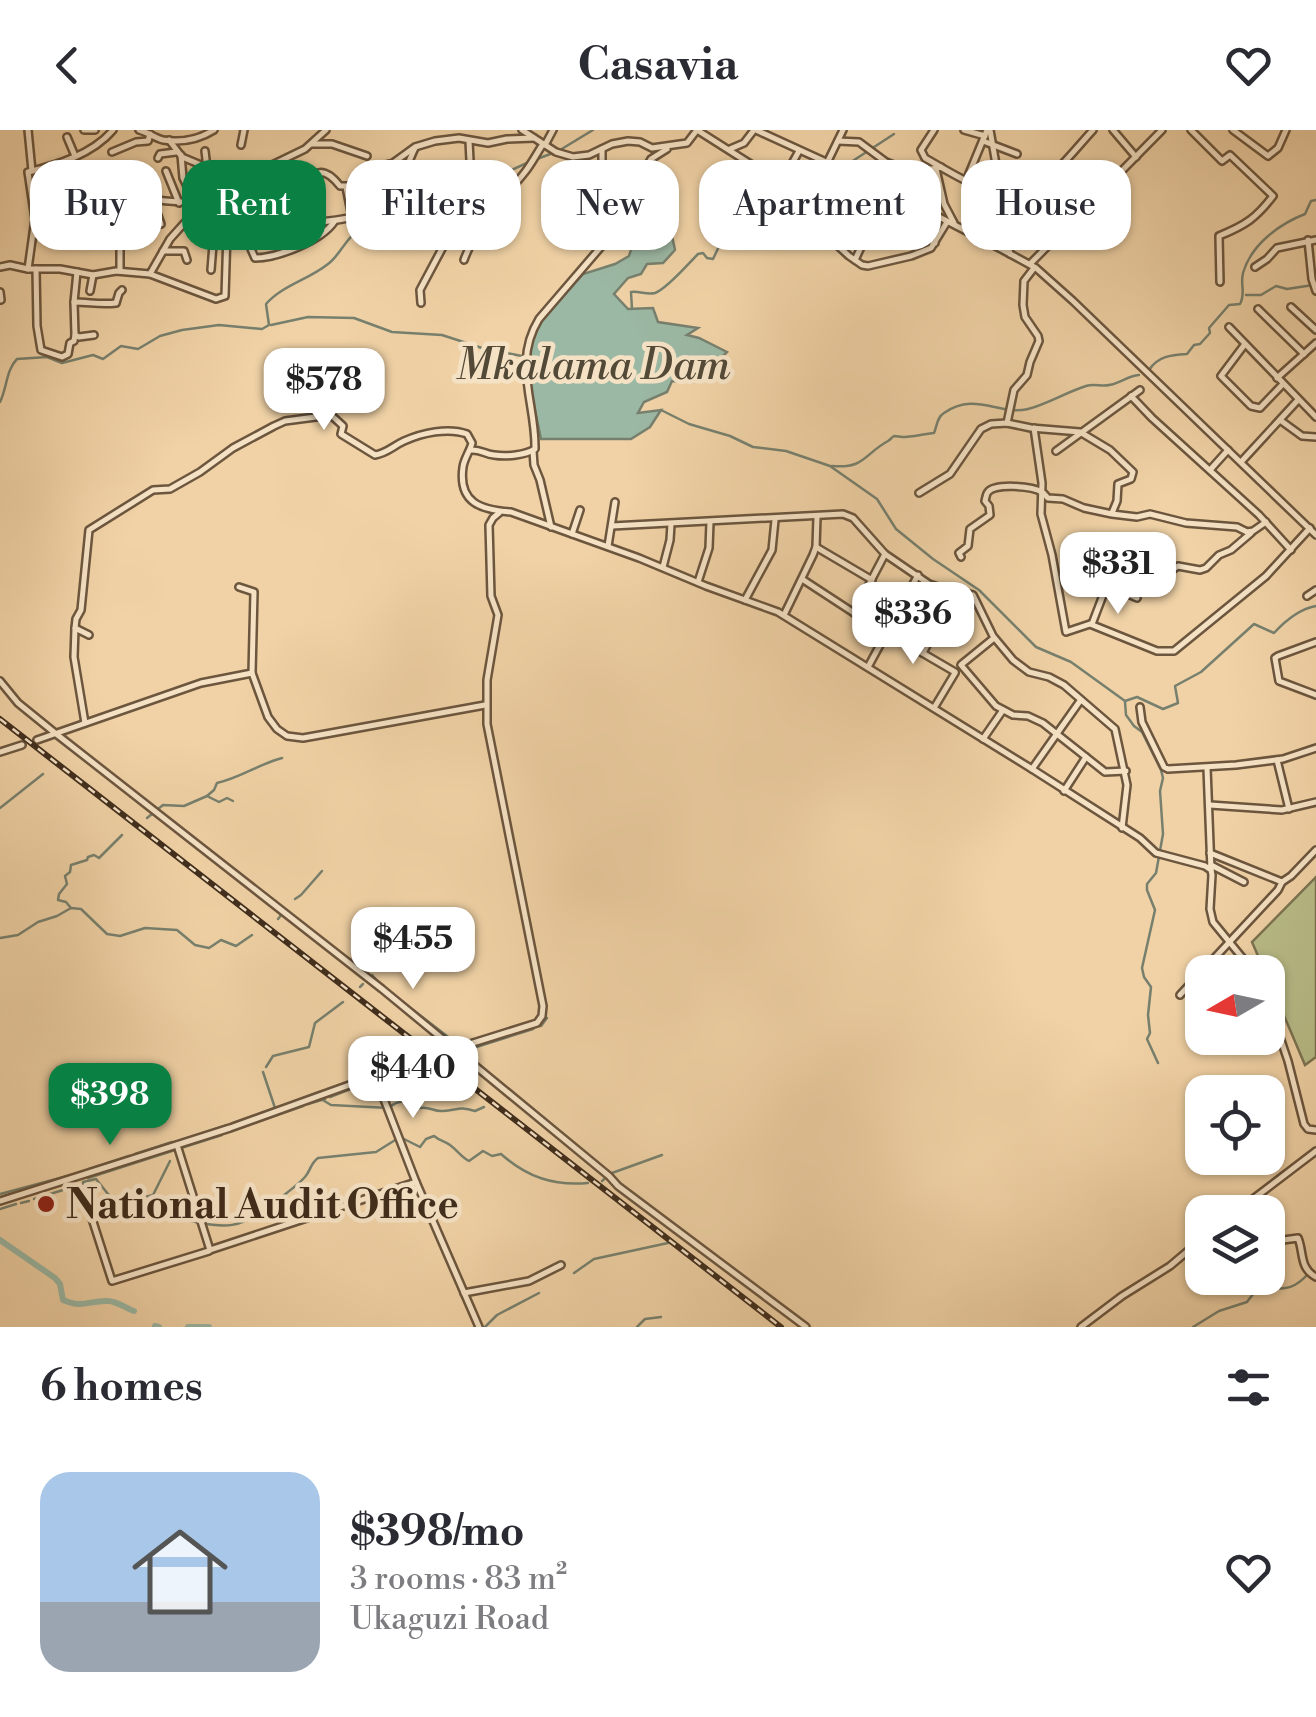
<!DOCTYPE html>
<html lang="en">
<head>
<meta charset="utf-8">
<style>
	body { margin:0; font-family:"Libre Bodoni",serif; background:#f2f2f3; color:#2b2b33; height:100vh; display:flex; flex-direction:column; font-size:38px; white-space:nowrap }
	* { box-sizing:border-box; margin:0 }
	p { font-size:32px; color:#7c7c81 }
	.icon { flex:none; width:55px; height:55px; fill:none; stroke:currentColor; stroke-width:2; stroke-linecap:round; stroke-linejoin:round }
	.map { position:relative; height:1197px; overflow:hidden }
	.drawer { display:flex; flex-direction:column; background:#fff; flex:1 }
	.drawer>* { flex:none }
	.banner { position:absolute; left:30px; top:30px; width:1258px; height:90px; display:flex; gap:20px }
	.needle { width:65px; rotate:261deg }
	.tools { position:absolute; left:1185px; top:825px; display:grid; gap:20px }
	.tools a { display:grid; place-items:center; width:100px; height:100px; border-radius:20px; background:#fff; box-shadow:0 2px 8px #0004; font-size:50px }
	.price { position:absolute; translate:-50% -85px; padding:0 22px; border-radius:20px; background:#fff; color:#222; font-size:32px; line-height:65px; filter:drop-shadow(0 2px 5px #0008) }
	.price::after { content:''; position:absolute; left:50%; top:60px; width:30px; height:22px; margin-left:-15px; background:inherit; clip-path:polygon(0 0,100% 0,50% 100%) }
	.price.active { background:#0b8043; color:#fff }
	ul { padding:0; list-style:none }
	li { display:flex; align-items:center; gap:30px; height:250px; padding:0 40px }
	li+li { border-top:2px solid #e1e1e2 }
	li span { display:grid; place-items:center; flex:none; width:280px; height:200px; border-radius:30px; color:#555 }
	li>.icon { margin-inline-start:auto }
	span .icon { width:120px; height:120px; fill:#fffc; stroke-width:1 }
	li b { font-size:42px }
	h2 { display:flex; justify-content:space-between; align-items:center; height:120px; padding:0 40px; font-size:42px }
	.tag { padding:0 35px; border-radius:30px; background:#fff; box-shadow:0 2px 8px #0004; font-size:35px; line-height:90px }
	.tag.active { background:#0b8043; color:#fff }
	header { display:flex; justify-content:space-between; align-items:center; height:130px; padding:0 40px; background:#fff; font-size:45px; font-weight:700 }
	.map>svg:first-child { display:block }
	.green { fill:#b8bc88; stroke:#7c7452; stroke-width:2.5 }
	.water { fill:#9bb8a4; stroke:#77806e; stroke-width:2.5 }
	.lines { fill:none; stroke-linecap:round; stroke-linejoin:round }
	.stream { stroke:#77806e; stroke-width:2.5 }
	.river { stroke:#9bb8a4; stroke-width:6 }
	.minor-casing { stroke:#6c563e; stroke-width:10 }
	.minor { stroke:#f5e2c5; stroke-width:5 }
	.rail-casing { stroke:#402d1c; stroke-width:6 }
	.rail { stroke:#f5e2c5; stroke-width:2.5; stroke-dasharray:8; stroke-linecap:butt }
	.poi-dot { fill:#8f2418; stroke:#f5e2c5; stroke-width:4 }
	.labels { text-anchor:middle; stroke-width:9; stroke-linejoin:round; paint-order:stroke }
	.poi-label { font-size:40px; font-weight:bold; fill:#402d1c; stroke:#f5e2c5; text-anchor:start }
	.water-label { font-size:42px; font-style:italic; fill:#524937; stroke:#f5e2c5 }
</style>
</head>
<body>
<header><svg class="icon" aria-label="back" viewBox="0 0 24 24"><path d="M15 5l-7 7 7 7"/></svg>Casavia<svg class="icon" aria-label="heart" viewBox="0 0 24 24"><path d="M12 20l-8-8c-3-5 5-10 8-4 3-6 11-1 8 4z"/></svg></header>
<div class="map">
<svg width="1316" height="1197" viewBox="0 0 1316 1197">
	<rect width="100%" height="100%" fill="#f0d2a6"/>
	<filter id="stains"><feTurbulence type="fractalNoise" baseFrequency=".002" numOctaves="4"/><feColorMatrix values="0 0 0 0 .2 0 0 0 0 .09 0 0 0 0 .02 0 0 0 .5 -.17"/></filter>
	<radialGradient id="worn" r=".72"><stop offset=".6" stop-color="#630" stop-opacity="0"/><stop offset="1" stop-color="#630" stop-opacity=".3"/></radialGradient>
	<path class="green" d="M1316 747V927L1305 935 1268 848V842H1265L1252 812Z"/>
	<path class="water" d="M656 73 666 78 675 120 663 133 647 134 641 144 628 148 614 164 628 179 653 178 658 192 698 198 687 205 699 208 727 222 716 233 706 228 701 239 685 240 692 252 672 251 667 262 644 272 638 283 661 280 650 297 631 309H541L531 262 528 227 531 209 540 192 583 144 615 134 629 126 634 111 629 94Z"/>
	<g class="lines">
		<g class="stream">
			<path d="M560 20 593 0"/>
			<path d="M537 29 553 23"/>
			<path d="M845 36 894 4"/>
			<path d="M468 60 529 32"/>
			<path d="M1246 165H1261L1276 156 1287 159 1313 155"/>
			<path d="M632 179 631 162C640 161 647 165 655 163 667 159 689 133 698 124L703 123 707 128 713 129 723 108 741 102 751 87 766 81 785 68H796L800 62 808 61 811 53 823 52 838 41"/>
			<path d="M271 195 308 187 354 188 392 202 442 205 482 218 527 227"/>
			<path d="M1149 240C1158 226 1171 225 1187 224L1194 215 1200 214 1210 203 1209 198 1229 175 1240 174C1246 163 1240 155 1243 143 1251 115 1279 94 1305 84L1311 71 1316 70"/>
			<path d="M0 272C7 258 6 240 17 229L47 227 62 233 93 225 103 229 121 216 138 219 160 206 182 200 219 195 262 199 269 195 266 174C283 155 308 150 328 134 339 126 344 112 355 103 391 104 393 92 423 79 436 74 449 71 461 64"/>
			<path d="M661 280 689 294 730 306 753 317 786 321 830 336 877 369 896 399 933 429 979 460 1036 517 1071 532 1125 571 1137 567 1163 579 1178 573 1175 556 1201 542 1254 494 1274 503C1286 490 1299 479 1316 476"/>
			<path d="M832 336C865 339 864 324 888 311 890 310 892 307 894 306 897 306 900 307 902 307 912 307 923 304 934 303 937 296 937 287 944 283 975 261 999 286 1028 279 1047 274 1067 262 1086 256 1094 253 1102 257 1109 255 1121 253 1127 246 1139 245"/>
			<path d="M1125 572 1126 585 1134 596 1142 602 1161 640 1163 648 1160 661 1163 704 1156 743 1147 754V760L1155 780 1142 838 1144 847 1151 857 1148 885 1150 903 1147 909 1158 933"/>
			<path d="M207 666 214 660 217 653C240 648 259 634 282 628"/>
			<path d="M0 678 43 644"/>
			<path d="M147 688 163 675 184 676 207 666 219 672 227 668 233 671"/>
			<path d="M295 769 301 765 322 741"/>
			<path d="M71 778 66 772 58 770 59 764 67 754 65 746 70 742 71 735 87 730 88 727 94 725 99 728 122 705"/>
			<path d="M278 789 282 784"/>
			<path d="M0 808 18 805 38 792 57 786 71 778 81 779 107 804 120 806 145 798 177 800 195 815 209 818 221 810 236 816 252 805"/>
			<path d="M372 845 380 854"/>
			<path d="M360 857 363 854"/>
			<path d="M386 859 456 913"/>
			<path d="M541 896 547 888"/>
			<path d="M467 920 533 899"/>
			<path d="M266 937 273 926 309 917 315 893 343 872"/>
			<path d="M381 948 448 925"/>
			<path d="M328 959 415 929"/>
			<path d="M330 967 374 950"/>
			<path d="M321 969 331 975 389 978C398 969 410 970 420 978 430 976 433 982 443 981 458 980 459 976 475 981L484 977"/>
			<path d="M308 974 325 969"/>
			<path d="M279 977 322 961"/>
			<path d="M233 993 275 978 263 942"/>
			<path d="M226 1003 303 976"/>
			<path d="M178 1011 227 995"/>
			<path d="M181 1018 222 1005"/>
			<path d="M135 1024 172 1012"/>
			<path d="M89 1039 129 1026"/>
			<path d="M81 1042 85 1041"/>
			<path d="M88 1048 175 1020"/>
			<path d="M602 1051 612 1043 662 1025"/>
			<path d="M83 1052 96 1049 108 1064 122 1075 125 1071 131 1070C144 1084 163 1086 181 1089 226 1098 237 1102 275 1072 285 1064 297 1056 305 1047 311 1040 310 1034 318 1028L376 1022 400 1007 420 1017 426 1009 434 1006C440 1011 445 1011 450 1015 457 1020 461 1027 469 1031L483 1021 492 1026 501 1024C527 1047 553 1056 588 1053"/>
			<path d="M83 1053 88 1069"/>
			<path d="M67 1058 78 1055 80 1063"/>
			<path d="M0 1064 75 1044"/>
			<path d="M81 1066 85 1080"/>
			<path d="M34 1069 63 1060"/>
			<path d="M134 1070 153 1065 170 1031"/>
			<path d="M21 1073 29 1071"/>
			<path d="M0 1079 16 1074"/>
			<path d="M574 1143 594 1129 668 1113"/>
			<path d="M485 1197 497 1185 539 1163"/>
			<path d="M637 1197 645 1189 661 1187"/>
			<path d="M1193 1197 1219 1181 1247 1172 1256 1160C1279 1156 1289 1165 1308 1144"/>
		</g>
		<g class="river">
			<path d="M0 1110 55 1148 60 1154 63 1170C84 1179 89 1170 108 1171 116 1171 126 1178 134 1181"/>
			<path d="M155 1196 159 1197"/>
			<path d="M188 1197H209"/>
		</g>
		<defs>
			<g id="minor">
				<path d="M28 0 32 41"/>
				<path d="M84 0H95"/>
				<path d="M139 0C147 2 155 8 163 10 182 13 198 10 214 0"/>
				<path d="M522 0 556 22 573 27 589 25 612 14 628 11 640 12 652 18 687 13 697 0"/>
				<path d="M697 0 779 52 784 48 799 21"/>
				<path d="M756 0 883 58 1003 120 1036 138 1073 171 1316 405"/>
				<path d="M934 0 921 20 925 28C952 43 998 75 1030 62 1049 53 1078 16 1093 0"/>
				<path d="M964 0 985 6"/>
				<path d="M990 0 1001 63 1002 90 1010 124"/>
				<path d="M1113 0 1136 27"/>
				<path d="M1191 0 1222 31 1230 25 1273 66C1256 88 1246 95 1219 106L1220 152"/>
				<path d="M1233 0 1268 26 1278 18 1286 0"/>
				<path d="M67 7 75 26"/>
				<path d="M169 10 182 27 218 42"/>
				<path d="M838 11 859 12 886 32 901 38 932 39 941 37"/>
				<path d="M983 11 1017 24"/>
				<path d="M312 14H332L367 26"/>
				<path d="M241 15 244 0"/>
				<path d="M545 15 553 0"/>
				<path d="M730 19 744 13 754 0"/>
				<path d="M205 21 207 38"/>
				<path d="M112 22 136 12 148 11 150 4"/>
				<path d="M181 25 183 48 195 72"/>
				<path d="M158 28 160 24 176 22"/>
				<path d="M827 33 843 0"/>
				<path d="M394 34 406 59 442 79 453 98 461 85 486 87"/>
				<path d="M893 37 898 52 897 65"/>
				<path d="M936 39 944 74 954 93"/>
				<path d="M166 41 179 73"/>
				<path d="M95 45 96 82"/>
				<path d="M859 47 826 91 823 102 849 126 862 135 868 136 911 126 931 118 947 92"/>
				<path d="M966 51 987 0"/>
				<path d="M54 57H81L103 61"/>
				<path d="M346 57 352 87"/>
				<path d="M106 59 110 48 121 42"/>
				<path d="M614 59 624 68H629L651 29 667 19"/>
				<path d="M276 66H282L289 73 297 93C333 92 376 90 398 55 405 44 409 30 415 18"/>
				<path d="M282 66 302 60C314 38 325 37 340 56H351L377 37 393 33 415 17 435 11 459 8 488 13 507 9 534 8"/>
				<path d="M258 67 256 100 251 119 255 128C277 128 321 111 334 92"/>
				<path d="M844 68 935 113"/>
				<path d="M152 69 161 94"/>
				<path d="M127 78 128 65"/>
				<path d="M197 79 216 76 239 68 276 66 274 36"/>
				<path d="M461 85 470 31 469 11"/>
				<path d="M93 96 102 64 106 59C116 59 121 63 131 65 154 71 177 72 201 73"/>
				<path d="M1308 110 1312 149 1316 161"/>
				<path d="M163 121H184L187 130"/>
				<path d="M464 130C477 94 502 71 525 42 532 33 537 23 543 14"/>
				<path d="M855 130 876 85"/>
				<path d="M1030 134 1162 0"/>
				<path d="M0 137 10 135 28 139H60L93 145 116 141 150 144 170 109 197 79 222 38 270 36 305 19 326 0"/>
				<path d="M1255 137 1267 129 1277 118 1316 110"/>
				<path d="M28 139 35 89 28 42C57 35 93 24 113 0"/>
				<path d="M36 139 37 196 41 220 62 227 68 224 70 213 74 211 75 205"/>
				<path d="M211 140 216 76"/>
				<path d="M120 141V109"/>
				<path d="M77 142 74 172 75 205 79 207 94 205"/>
				<path d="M150 144 216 169 225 166 228 71"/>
				<path d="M90 161 93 145"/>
				<path d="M0 162 1 170"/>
				<path d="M74 172C89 172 101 175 116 173L119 163 122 160"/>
				<path d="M421 173 420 160 453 98"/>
				<path d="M1291 177 1316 200"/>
				<path d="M1258 179 1304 224"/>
				<path d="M1229 197 1316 287"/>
				<path d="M1245 214 1221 246 1251 276 1260 278 1283 254"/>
				<path d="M1277 248 1316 213"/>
				<path d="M1131 266 1152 288 1259 385 1291 420"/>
				<path d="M1280 290 1302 306 1316 307"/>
				<path d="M1007 293 1014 260 1027 245 1030 232 1039 211 1038 206 1025 187 1023 175 1024 151 1034 138"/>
				<path d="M1034 298 1042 353 1041 384 1052 425 1066 502 1090 494 1157 521H1174L1266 446 1310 398"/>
				<path d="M470 320C481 319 484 324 494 325 507 327 525 325 535 319 536 273 512 233 539 189L612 104 614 59 602 38V19"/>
				<path d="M533 321 534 335 540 350 551 397"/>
				<path d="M1056 321 1140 260"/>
				<path d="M1241 332 1298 270"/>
				<path d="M1210 340 1228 320"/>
				<path d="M919 363 950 344 981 299 991 294 1007 293 1031 298 1080 302 1110 320 1133 342 1131 349 1118 354 1117 371 1112 383"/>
				<path d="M612 396 843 384 853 388 885 424 929 454 947 460 973 465 993 506 1013 530 1029 542 1049 547 1064 555 1115 599 1127 655 1122 698"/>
				<path d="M572 404 580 380"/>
				<path d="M608 416 615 372"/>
				<path d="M816 417 872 450"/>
				<path d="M961 427 959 423 968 416 970 399 990 385 989 376 985 371C986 368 986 364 988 362 995 353 1032 356 1042 362 1044 363 1046 366 1048 368L1063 369 1084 378 1112 384 1137 387 1150 384 1186 393 1237 397 1247 402 1253 401 1266 392"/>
				<path d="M663 437 670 410 671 394"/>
				<path d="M1169 442 1178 436 1200 440 1206 438 1219 425 1231 420 1251 403"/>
				<path d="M802 449 854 483 955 542"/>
				<path d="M698 452 709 418 710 392"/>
				<path d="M1307 466 1316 460"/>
				<path d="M745 470 772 420 775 390"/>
				<path d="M854 483 885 424"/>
				<path d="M784 485 813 425 816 417 817 387"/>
				<path d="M1092 494 1105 460 1109 456 1137 468"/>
				<path d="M75 498 76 489 81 480 89 400 153 360 170 359 200 342 233 318 274 296 285 291 331 285 343 296 341 304 375 325C387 323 393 316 404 311 422 303 448 297 467 304L472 313C470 321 464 329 463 337 458 373 481 380 511 382L639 428 706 456 778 482 1032 639 1140 708 1156 723 1205 736 1211 740 1212 745 1210 779 1213 792 1254 842"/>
				<path d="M1316 512 1278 526 1275 528 1279 551 1316 565"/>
				<path d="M923 523 955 461"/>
				<path d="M962 534 994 508"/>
				<path d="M961 535 996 576 1013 585 1028 586 1043 593 1105 642 1126 641"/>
				<path d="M868 537 918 445"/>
				<path d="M252 543 268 587 277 599 287 606 303 608 331 603 485 575"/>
				<path d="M0 551 18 573 55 603 382 859 609 1046 618 1056 806 1197"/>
				<path d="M1140 577 1142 592 1164 637 1168 639 1236 635 1283 629 1316 618"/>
				<path d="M934 578 955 543"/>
				<path d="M85 593 74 527 75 498 89 505"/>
				<path d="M983 609 1003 580"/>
				<path d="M37 610 201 553 252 543 254 462 239 457"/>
				<path d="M0 622 22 615"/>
				<path d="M1277 630 1289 679"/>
				<path d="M1207 638 1211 740"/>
				<path d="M1032 639 1080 571"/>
				<path d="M1064 661 1086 627"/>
				<path d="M1210 675 1282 680 1316 672"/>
				<path d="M1210 723 1282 752"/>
				<path d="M1211 735 1244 752"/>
				<path d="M1180 865 1278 760 1282 752 1291 746 1316 720"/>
				<path d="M1268 872 1288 931 1304 994 1308 999 1316 1000"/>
				<path d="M438 924 537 893 542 886 543 876 487 594V550L498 485 491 466 489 395 493 388 499 383"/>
				<path d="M375 946 416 1052 479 1197"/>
				<path d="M177 1015 210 1120 416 1052"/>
				<path d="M86 1070 112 1151 209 1121"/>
				<path d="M0 1071 230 998 427 927"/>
				<path d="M1236 1082 1316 1021"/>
				<path d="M1268 1112 1298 1108C1304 1122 1299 1138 1316 1147"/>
				<path d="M464 1163 529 1151 561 1135"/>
				<path d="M1081 1197 1122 1166 1170 1136 1202 1109"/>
			</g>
		</defs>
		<use href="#minor" class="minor-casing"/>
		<use href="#minor" class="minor"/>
		<defs>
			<path id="rail" d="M0 589 781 1197"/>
		</defs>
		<use href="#rail" class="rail-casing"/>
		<use href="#rail" class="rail"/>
	</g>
	<circle class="poi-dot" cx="46" cy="1074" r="10"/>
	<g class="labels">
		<g class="poi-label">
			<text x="66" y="1088">National Audit Office</text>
		</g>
		<g class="water-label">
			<text x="593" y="249">Mkalama Dam</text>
		</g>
	</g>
	<rect width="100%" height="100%" filter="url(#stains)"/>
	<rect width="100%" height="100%" fill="url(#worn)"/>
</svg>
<div class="tools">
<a><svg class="needle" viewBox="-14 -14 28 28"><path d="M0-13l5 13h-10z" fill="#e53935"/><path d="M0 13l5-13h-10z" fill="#7c7c81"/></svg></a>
<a><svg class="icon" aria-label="locate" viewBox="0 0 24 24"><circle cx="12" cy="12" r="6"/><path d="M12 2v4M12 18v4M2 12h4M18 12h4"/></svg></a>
<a><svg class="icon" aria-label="layers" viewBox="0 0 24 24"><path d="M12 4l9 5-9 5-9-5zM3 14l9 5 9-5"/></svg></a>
</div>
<b class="price" style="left:324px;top:303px">$578</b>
<b class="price" style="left:1118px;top:487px">$331</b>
<b class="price" style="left:913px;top:537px">$336</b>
<b class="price" style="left:413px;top:862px">$455</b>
<b class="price" style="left:413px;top:991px">$440</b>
<b class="price active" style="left:110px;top:1018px">$398</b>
<div class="banner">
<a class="tag">Buy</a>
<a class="tag active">Rent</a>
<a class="tag">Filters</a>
<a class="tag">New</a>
<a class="tag">Apartment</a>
<a class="tag">House</a>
</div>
</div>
<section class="drawer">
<h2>6 homes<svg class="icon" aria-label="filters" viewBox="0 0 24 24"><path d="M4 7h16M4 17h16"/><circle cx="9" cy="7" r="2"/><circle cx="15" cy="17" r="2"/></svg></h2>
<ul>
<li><span style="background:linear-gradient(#a9c7e8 65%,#9aa5b1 0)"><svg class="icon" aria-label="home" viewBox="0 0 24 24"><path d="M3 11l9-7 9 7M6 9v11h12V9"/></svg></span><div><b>$398/mo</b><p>3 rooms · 83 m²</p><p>Ukaguzi Road</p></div><svg class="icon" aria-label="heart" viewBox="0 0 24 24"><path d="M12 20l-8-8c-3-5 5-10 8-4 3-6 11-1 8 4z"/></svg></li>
</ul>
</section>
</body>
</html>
